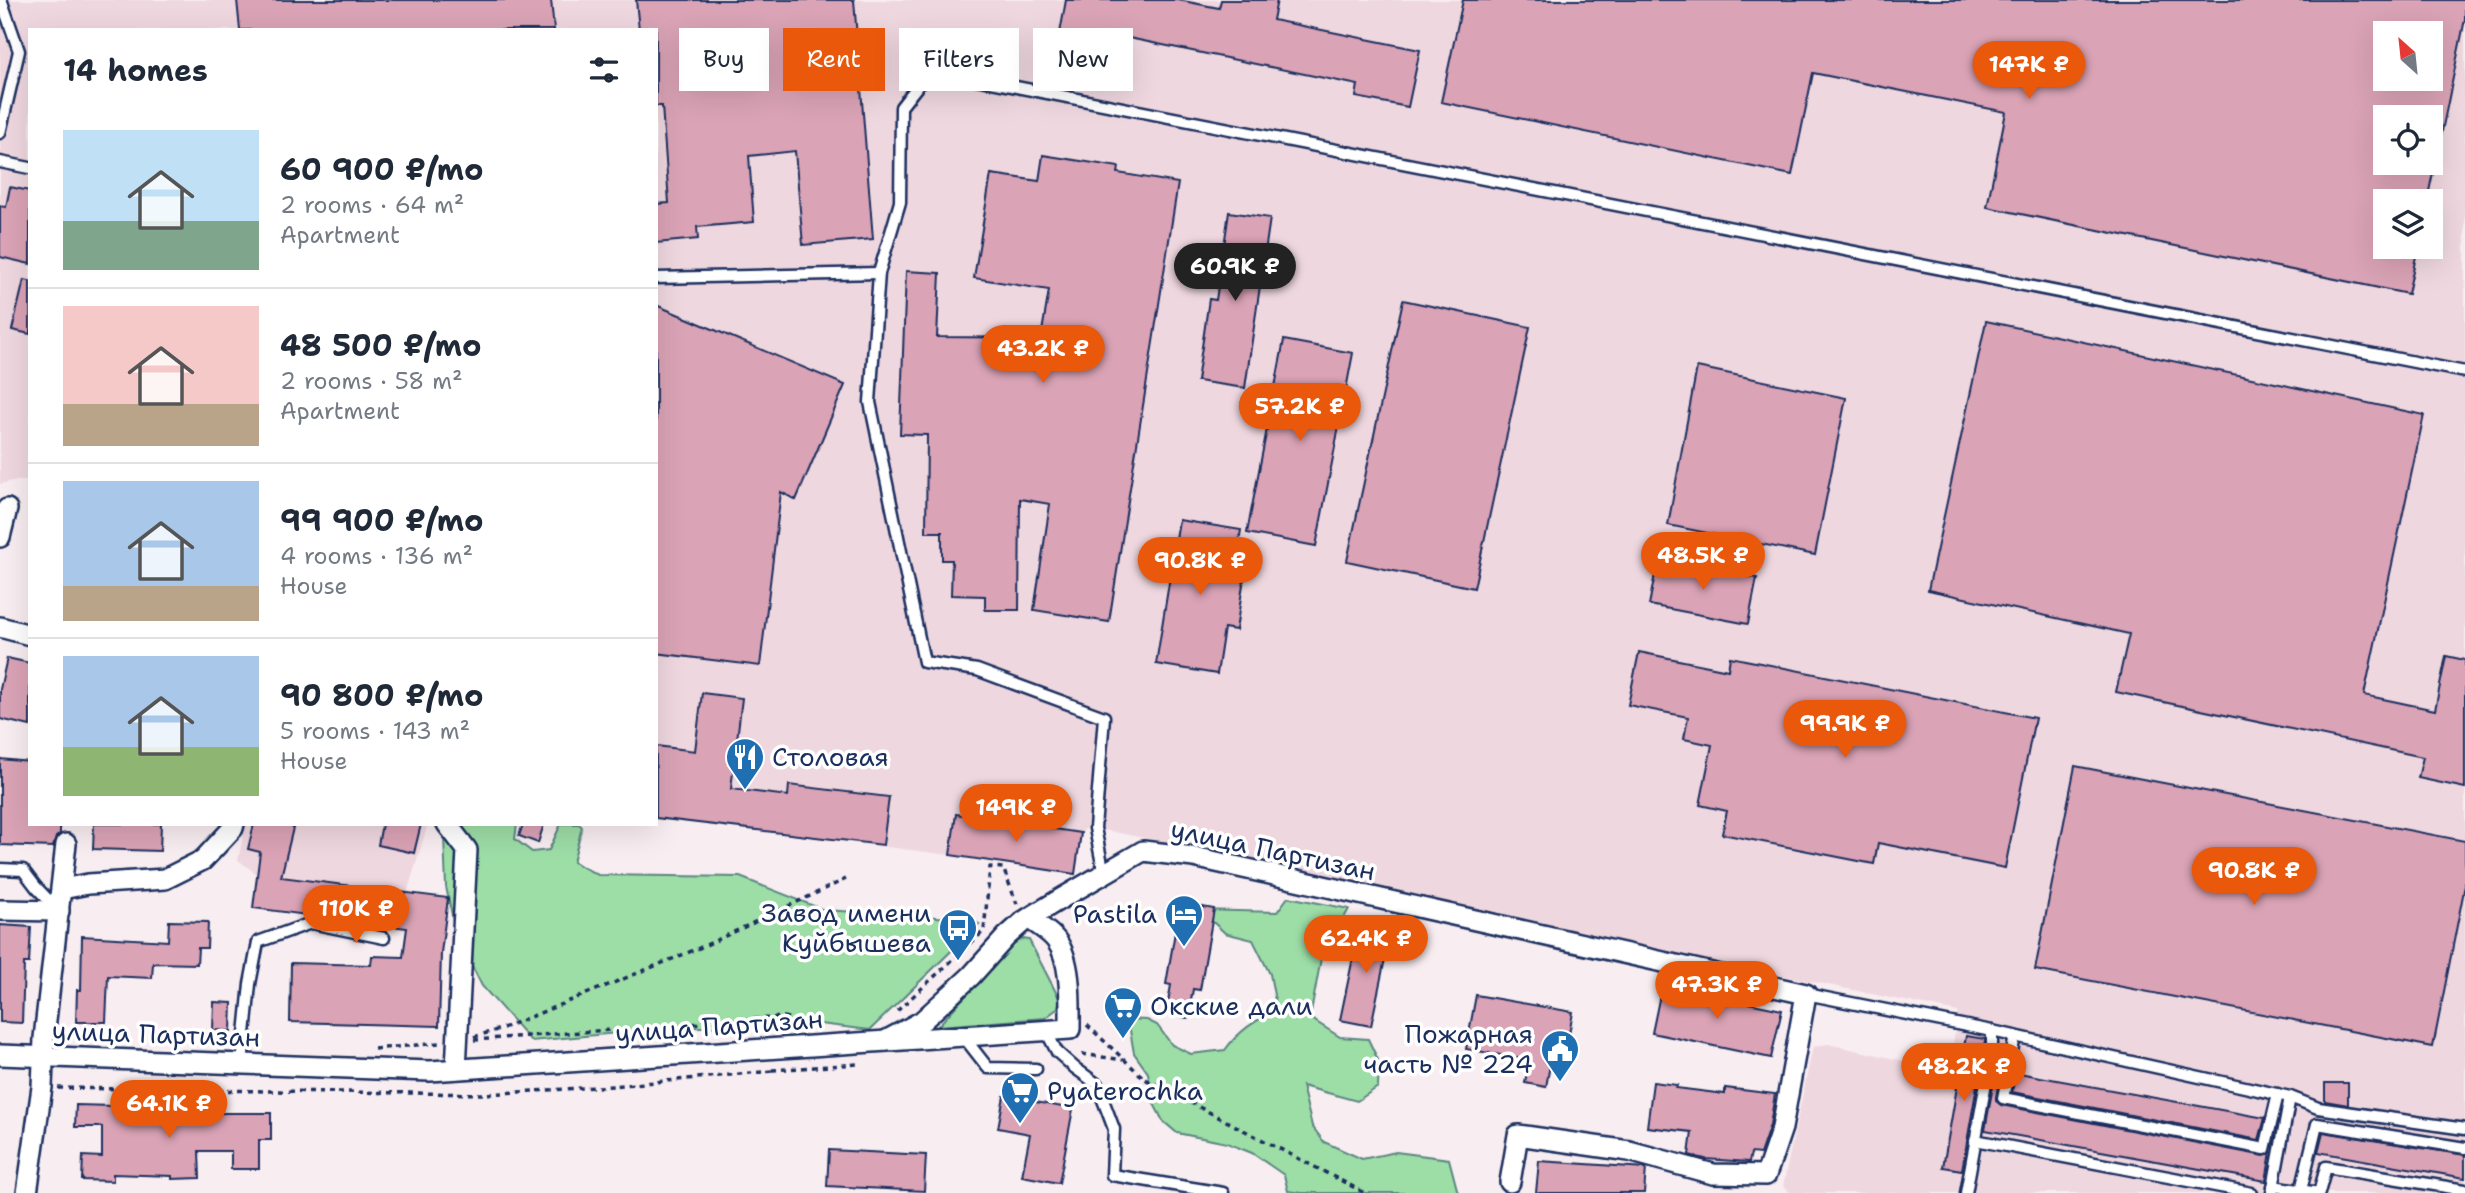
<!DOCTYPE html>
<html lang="en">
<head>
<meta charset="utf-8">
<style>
	body { margin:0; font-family:"Shantell Sans",sans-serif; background:#f6f6f7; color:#1f2937; height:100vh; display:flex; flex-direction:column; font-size:26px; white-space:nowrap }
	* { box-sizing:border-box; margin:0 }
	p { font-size:23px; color:#747a83 }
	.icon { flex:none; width:38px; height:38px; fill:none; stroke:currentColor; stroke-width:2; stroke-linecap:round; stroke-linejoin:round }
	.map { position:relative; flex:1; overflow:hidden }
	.sheet { position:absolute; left:28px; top:28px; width:630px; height:798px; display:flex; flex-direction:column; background:#fff; border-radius:0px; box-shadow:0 7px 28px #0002 }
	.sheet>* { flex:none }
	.top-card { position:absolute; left:679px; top:28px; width:665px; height:63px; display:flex; gap:14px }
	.needle { width:46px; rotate:333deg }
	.controls { position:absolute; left:2373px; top:21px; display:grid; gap:14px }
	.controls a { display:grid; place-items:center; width:70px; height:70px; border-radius:0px; background:#fff; box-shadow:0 7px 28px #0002; font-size:35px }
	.price { position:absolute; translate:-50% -60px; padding:0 16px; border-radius:24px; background:#ea580c; color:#fff; font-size:23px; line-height:46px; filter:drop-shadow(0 2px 4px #0008) }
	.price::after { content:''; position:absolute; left:50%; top:42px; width:21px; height:16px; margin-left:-10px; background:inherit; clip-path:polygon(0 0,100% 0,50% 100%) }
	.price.current { background:#222; color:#fff }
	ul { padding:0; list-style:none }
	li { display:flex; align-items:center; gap:21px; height:175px; padding:0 35px }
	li+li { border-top:2px solid #e0e1e3 }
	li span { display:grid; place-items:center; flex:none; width:196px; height:140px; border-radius:0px; color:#555 }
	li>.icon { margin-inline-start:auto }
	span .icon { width:84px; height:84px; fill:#fffc; stroke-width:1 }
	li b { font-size:30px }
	h2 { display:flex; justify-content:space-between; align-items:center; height:84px; padding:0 35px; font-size:30px }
	.tag { padding:0 24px; border-radius:0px; background:#fff; box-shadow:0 7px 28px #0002; font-size:24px; line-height:63px }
	.tag.current { background:#ea580c; color:#fff }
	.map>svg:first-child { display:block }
	.built { fill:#efd7df; fill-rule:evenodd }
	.green { fill:#9ddda6; stroke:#5c8682; stroke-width:2 }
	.building { fill:#daa3b6; stroke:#1b2f5e; stroke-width:2; fill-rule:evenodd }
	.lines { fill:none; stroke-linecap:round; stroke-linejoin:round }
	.service-casing { stroke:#1b2f5e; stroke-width:15 }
	.minor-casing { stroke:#1b2f5e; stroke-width:24 }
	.path { stroke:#1b2f5e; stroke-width:3.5; stroke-dasharray:5 5; stroke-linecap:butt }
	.service { stroke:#fff; stroke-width:10 }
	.minor { stroke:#fff; stroke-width:19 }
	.labels { text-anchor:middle; stroke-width:7; stroke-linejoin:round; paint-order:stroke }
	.poi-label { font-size:26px; fill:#1b2f5e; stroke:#fff; text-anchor:start }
	.street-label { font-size:26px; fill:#1b2f5e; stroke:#fff }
</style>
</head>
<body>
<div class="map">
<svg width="2465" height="1193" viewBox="0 0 2465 1193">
	<rect width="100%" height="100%" fill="#f8edf0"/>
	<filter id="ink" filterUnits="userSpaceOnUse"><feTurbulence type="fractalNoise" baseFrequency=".0143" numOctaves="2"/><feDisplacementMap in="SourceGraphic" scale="14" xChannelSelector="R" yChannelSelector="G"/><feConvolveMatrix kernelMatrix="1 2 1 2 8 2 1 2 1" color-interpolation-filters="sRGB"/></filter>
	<g filter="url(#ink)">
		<g class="built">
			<path d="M0 0H2465V1193H1791L1783 1186 1813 1047 1828 1044 1949 1071 1958 1012 1670 952 1379 886 1095 828 1087 827 1081 833 1075 874 950 855 656 818V30H30V481H12L0 484ZM2385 33H2431V79H2385ZM2385 117H2431V163H2385ZM2385 201H2431V247H2385Z"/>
			<path d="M246 824H428L407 893 257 874 238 860Z"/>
		</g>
		<g class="green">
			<path d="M455 824H517L515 839 532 852 549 850 561 824H579L582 827 573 862 598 875 740 877 824 910 968 919 979 924 870 1030 811 1023 672 1028 531 1041 482 986 456 934 446 887 444 837Z"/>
			<path d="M1288 897 1349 909 1321 958 1310 1018 1340 1037 1368 1039 1379 1062 1378 1087 1357 1101 1302 1086 1312 1126 1324 1142 1362 1159 1396 1152 1449 1159 1458 1193H1301L1288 1191 1284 1175 1252 1153 1227 1143 1177 1133 1163 1121 1153 1102 1148 1073 1134 1053 1128 1019 1147 1020 1157 1025 1172 1045 1191 1054 1225 1050C1238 1032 1256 1019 1277 1011L1270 974 1253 940 1225 933 1200 910 1277 912Z"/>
			<path d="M1023 939 1029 940 1060 1000 1057 1009 1045 1018 938 1026 1013 943Z"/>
		</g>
		<g class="building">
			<path d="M237 0H551L554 30H240Z"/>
			<path d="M636 0H854L873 239 803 245 795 151 749 156 754 222 697 227 698 239 656 243V204L669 203 662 106H656V30H639Z"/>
			<path d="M1066 0H1178L1219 8 1221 0H1277L1273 20 1420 50 1408 107 1356 97 1358 85 1109 34 1107 43 1060 33Z"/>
			<path d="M1463 0H2465V19L2438 151 2431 150V117H2385V163H2435L2427 201H2385V247H2418L2408 294 1987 207 2006 112 1813 73 1792 175 1441 102ZM2385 33H2431V79H2385Z"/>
			<path d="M1043 155 1119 167 1118 173 1178 183 1109 622 1034 610 1050 504 1020 499 1019 610H985V596L951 595 952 560H942V532H926L927 435 900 434 906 271 940 273 937 337 1041 338 1049 290 974 278 991 174 1039 181Z"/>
			<path d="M10 187 30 191V264L0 257V206L6 207Z"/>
			<path d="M1229 212 1270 218 1245 388 1197 381 1209 299 1216 300Z"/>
			<path d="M24 280 30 281V334L12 330Z"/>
			<path d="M1403 300 1530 327 1474 588 1347 561Z"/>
			<path d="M656 305 845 385 796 500 781 492 760 666 656 653Z"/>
			<path d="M1986 321 2424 415 2364 695 2435 710 2446 656 2465 660V788L2418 778 2423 757 2116 692 2129 634 1928 590Z"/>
			<path d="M1284 340 1353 353 1316 546 1247 533Z"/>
			<path d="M1697 367 1846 398 1815 555 1668 525Z"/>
			<path d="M1179 520 1241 530 1233 576 1244 578 1236 630 1224 628 1217 674 1156 664Z"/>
			<path d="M1658 559 1757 578 1748 624 1649 605Z"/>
			<path d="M1639 652 1728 670 1730 657 2035 718 2005 868 1878 843 1874 864 1722 834 1727 811 1700 805 1712 745 1684 739 1688 717 1628 705Z"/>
			<path d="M7 658 30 663V726L0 719V689Z"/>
			<path d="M702 693 742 698 731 789 788 796 789 785 889 797 883 845 656 818V746L695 751Z"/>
			<path d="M0 759 30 762V824H60V834L56 837 53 847 0 845Z"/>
			<path d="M2075 766 2465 841V885L2433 1047 2035 970Z"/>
			<path d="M956 814 1081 833 1075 874 950 855Z"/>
			<path d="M94 824H161L160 851 93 849Z"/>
			<path d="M254 824H294L281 877 448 898 441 953 439 1026 290 1022 291 963 371 965 372 956 403 957 407 928 253 908 260 852 248 849Z"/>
			<path d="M382 824H421L414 853 378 845Z"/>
			<path d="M523 824H544L538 843 519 836Z"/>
			<path d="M1180 903 1214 909 1200 990 1193 989 1188 1018 1166 1014 1171 985 1166 984Z"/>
			<path d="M169 921 208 922 207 948H198L197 964 153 963 152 978 108 976 106 1022H76L77 990H81L82 936 168 941Z"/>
			<path d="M1360 924 1391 930 1371 1026 1340 1020Z"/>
			<path d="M0 925 31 927 29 963H24L22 1023 0 1022Z"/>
			<path d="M1662 985 1782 1010 1771 1058 1652 1033Z"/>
			<path d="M1476 995 1573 1012 1565 1056 1552 1054 1546 1087 1525 1083 1529 1060 1466 1049Z"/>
			<path d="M214 1002 232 1003 231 1031 213 1030Z"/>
			<path d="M1966 1036 1985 1039V1041L1962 1170 1943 1167Z"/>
			<path d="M1999 1053 2004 1054 1996 1097V1101L2001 1105 2264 1156 2271 1152 2266 1181 1985 1130Z"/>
			<path d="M2019 1056 2022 1057 2019 1073 2265 1118 2259 1140 2012 1092Z"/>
			<path d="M1653 1082 1677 1085 1676 1088 1725 1094V1088L1775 1094 1770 1125 1760 1154 1751 1153 1749 1162 1705 1159 1689 1155 1692 1132 1647 1127Z"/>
			<path d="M2325 1083H2348V1105L2325 1101Z"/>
			<path d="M1004 1096 1073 1109 1059 1183 1022 1176 1030 1134 998 1128Z"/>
			<path d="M76 1105 114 1106 158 1105 159 1109H204V1113H271V1140H259V1169H231V1151H199L200 1178 172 1179V1176L113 1174V1181L82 1180 83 1156 102 1157V1127H75Z"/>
			<path d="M2323 1132 2465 1155V1178L2318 1152Z"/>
			<path d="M829 1150 926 1155 924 1191 827 1186Z"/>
			<path d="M1539 1161 1646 1168 1644 1193H1536Z"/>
		</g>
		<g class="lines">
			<defs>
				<g id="service">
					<path d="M0 1 2 2 19 51 0 133"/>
					<path d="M0 162 30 168"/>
					<path d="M656 278 879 273"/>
					<path d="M0 869 23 870 36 887 58 910"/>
					<path d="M1104 874 1095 828 1104 717 977 670 924 662 870 402 879 273 900 202 901 107 930 70 2465 372"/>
					<path d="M1806 994 1992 1031V1049L1966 1193"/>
					<path d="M1046 1031 1057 1052 1075 1068 1097 1084 1114 1129 1112 1175 1223 1193"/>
					<path d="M1992 1031 2290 1097 2272 1193"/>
					<path d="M963 1036 988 1068 1036 1069"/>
					<path d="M2015 1036 2003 1098 2265 1149 2278 1094"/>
					<path d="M242 1064 250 984 258 942 311 923 384 938"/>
					<path d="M2290 1097 2318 1108 2465 1129"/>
					<path d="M1975 1140 2252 1193"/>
					<path d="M2273 1186 2319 1193 2326 1167 2465 1190"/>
					<path d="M2301 1190 2317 1124 2465 1148"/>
				</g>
				<g id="minor">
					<path d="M0 537 7 509"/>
					<path d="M0 627 30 635"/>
					<path d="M447 824 467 850 456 1069"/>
					<path d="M62 889 88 884 165 879 203 860 233 828 234 824"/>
					<path d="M0 910 59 911"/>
					<path d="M885 1041 922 1021 971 976 1006 937 1024 921 1057 901 1143 851 1194 857 1806 994 1782 1128 1766 1175 1713 1174 1629 1151 1518 1135 1510 1182"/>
					<path d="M0 1055 430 1071 1070 1029C1070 1003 1072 961 1056 940 1049 931 1037 925 1029 918"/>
					<path d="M27 1193 42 1087 44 1038 66 844"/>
				</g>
			</defs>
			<use href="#service" class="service-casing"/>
			<use href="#minor" class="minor-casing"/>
			<g class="path">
				<path d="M897 1011 984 931 990 867 1003 868 1017 904"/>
				<path d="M1087 1025 1145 1079 1365 1193"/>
				<path d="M474 1037 503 1028 704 946 846 879"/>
				<path d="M474 1040 784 1017 818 1026"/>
				<path d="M374 1049 439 1043"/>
				<path d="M1082 1054 1123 1060"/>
				<path d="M772 1070 858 1064"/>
				<path d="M58 1088 485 1094 613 1086 772 1071"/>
			</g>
			<use href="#service" class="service"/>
			<use href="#minor" class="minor"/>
		</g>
	</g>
	<defs>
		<symbol id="restaurant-pin" viewBox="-11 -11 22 30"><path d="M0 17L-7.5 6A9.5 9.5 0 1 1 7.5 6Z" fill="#1f6fb2" stroke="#fff"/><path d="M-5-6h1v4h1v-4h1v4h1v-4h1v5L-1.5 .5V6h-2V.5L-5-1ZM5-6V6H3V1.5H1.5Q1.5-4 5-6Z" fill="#fff"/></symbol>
		<symbol id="hotel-pin" viewBox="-11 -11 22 30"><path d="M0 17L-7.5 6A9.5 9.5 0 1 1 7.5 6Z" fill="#1f6fb2" stroke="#fff"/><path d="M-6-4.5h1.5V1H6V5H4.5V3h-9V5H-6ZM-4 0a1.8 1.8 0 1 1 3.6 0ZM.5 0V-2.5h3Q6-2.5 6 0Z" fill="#fff"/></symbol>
		<symbol id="bus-pin" viewBox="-11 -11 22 30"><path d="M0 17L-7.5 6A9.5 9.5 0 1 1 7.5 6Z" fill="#1f6fb2" stroke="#fff"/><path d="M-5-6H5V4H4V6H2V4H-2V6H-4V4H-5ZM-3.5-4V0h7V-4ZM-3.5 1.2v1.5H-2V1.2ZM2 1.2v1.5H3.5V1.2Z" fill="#fff"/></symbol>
		<symbol id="supermarket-pin" viewBox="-11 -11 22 30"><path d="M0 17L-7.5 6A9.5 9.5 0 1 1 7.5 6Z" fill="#1f6fb2" stroke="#fff"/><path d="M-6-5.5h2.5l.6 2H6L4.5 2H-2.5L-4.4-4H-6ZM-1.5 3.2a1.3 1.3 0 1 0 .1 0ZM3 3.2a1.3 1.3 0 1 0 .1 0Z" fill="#fff"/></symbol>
		<symbol id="civic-pin" viewBox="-11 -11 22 30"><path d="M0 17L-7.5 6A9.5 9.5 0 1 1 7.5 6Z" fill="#1f6fb2" stroke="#fff"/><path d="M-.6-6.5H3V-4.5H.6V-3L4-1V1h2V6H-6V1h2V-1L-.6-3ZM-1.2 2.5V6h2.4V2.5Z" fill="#fff"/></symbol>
	</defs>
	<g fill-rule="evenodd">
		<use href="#restaurant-pin" x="723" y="735" width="44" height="60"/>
		<use href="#hotel-pin" x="1162" y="892" width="44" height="60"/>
		<use href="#bus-pin" x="936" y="906" width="44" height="60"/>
		<use href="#supermarket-pin" x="1101" y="984" width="44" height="60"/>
		<use href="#civic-pin" x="1538" y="1027" width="44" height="60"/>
		<use href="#supermarket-pin" x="998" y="1069" width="44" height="60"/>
	</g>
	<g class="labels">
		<g class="poi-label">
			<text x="772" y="766">Столовая</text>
			<text x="931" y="922" text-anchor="end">Завод имени<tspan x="931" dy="30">Куйбышева</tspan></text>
			<text x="1157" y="923" text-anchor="end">Pastila</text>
			<text x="1150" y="1015">Окские дали</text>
			<text x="1533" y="1043" text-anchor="end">Пожарная<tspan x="1533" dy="30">часть № 224</tspan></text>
			<text x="1047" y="1100">Pyaterochka</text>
		</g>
		<g class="street-label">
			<text transform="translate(1273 850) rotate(12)" y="9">улица Партизан</text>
			<text transform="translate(719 1026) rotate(-4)" y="9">улица Партизан</text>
			<text transform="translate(156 1034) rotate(2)" y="9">улица Партизан</text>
		</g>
	</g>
</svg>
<div class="controls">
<a><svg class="needle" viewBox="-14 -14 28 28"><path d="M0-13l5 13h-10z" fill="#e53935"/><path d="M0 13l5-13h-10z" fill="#747a83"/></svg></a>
<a><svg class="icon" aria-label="locate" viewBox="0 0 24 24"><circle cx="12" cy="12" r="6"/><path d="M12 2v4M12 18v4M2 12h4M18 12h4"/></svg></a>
<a><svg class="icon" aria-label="layers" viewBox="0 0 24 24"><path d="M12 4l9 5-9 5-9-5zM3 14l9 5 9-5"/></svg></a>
</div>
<b class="price" style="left:2029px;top:101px">147K ₽</b>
<b class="price current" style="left:1235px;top:303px">60.9K ₽</b>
<b class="price" style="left:1043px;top:385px">43.2K ₽</b>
<b class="price" style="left:1300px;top:443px">57.2K ₽</b>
<b class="price" style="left:1703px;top:592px">48.5K ₽</b>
<b class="price" style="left:1200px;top:597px">90.8K ₽</b>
<b class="price" style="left:1845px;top:760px">99.9K ₽</b>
<b class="price" style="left:1016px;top:844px">149K ₽</b>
<b class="price" style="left:2254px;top:907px">90.8K ₽</b>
<b class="price" style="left:356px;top:945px">110K ₽</b>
<b class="price" style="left:1366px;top:975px">62.4K ₽</b>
<b class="price" style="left:1717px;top:1021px">47.3K ₽</b>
<b class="price" style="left:1964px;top:1103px">48.2K ₽</b>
<b class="price" style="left:169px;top:1140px">64.1K ₽</b>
<div class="top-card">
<a class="tag">Buy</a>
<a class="tag current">Rent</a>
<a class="tag">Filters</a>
<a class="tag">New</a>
</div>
<section class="sheet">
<h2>14 homes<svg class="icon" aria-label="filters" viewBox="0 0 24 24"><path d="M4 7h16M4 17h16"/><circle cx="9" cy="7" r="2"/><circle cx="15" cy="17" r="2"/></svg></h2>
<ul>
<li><span style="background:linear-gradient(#bfe0f5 65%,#7fa58c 0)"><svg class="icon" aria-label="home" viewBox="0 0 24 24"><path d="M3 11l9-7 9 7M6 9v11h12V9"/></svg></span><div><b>60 900 ₽/mo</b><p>2 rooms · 64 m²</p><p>Apartment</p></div></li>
<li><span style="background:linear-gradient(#f6c9c9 70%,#b9a48a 0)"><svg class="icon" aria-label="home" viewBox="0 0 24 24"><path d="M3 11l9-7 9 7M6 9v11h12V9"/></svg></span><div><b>48 500 ₽/mo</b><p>2 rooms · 58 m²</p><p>Apartment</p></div></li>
<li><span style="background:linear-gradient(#a9c7e8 75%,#b9a48a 0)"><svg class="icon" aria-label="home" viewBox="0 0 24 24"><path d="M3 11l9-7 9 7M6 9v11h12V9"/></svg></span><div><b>99 900 ₽/mo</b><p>4 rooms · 136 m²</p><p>House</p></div></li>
<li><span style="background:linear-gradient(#a9c7e8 65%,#8fb573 0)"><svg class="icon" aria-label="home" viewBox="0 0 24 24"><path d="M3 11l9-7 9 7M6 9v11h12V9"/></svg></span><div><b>90 800 ₽/mo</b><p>5 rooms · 143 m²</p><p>House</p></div></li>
</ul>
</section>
</div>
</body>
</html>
